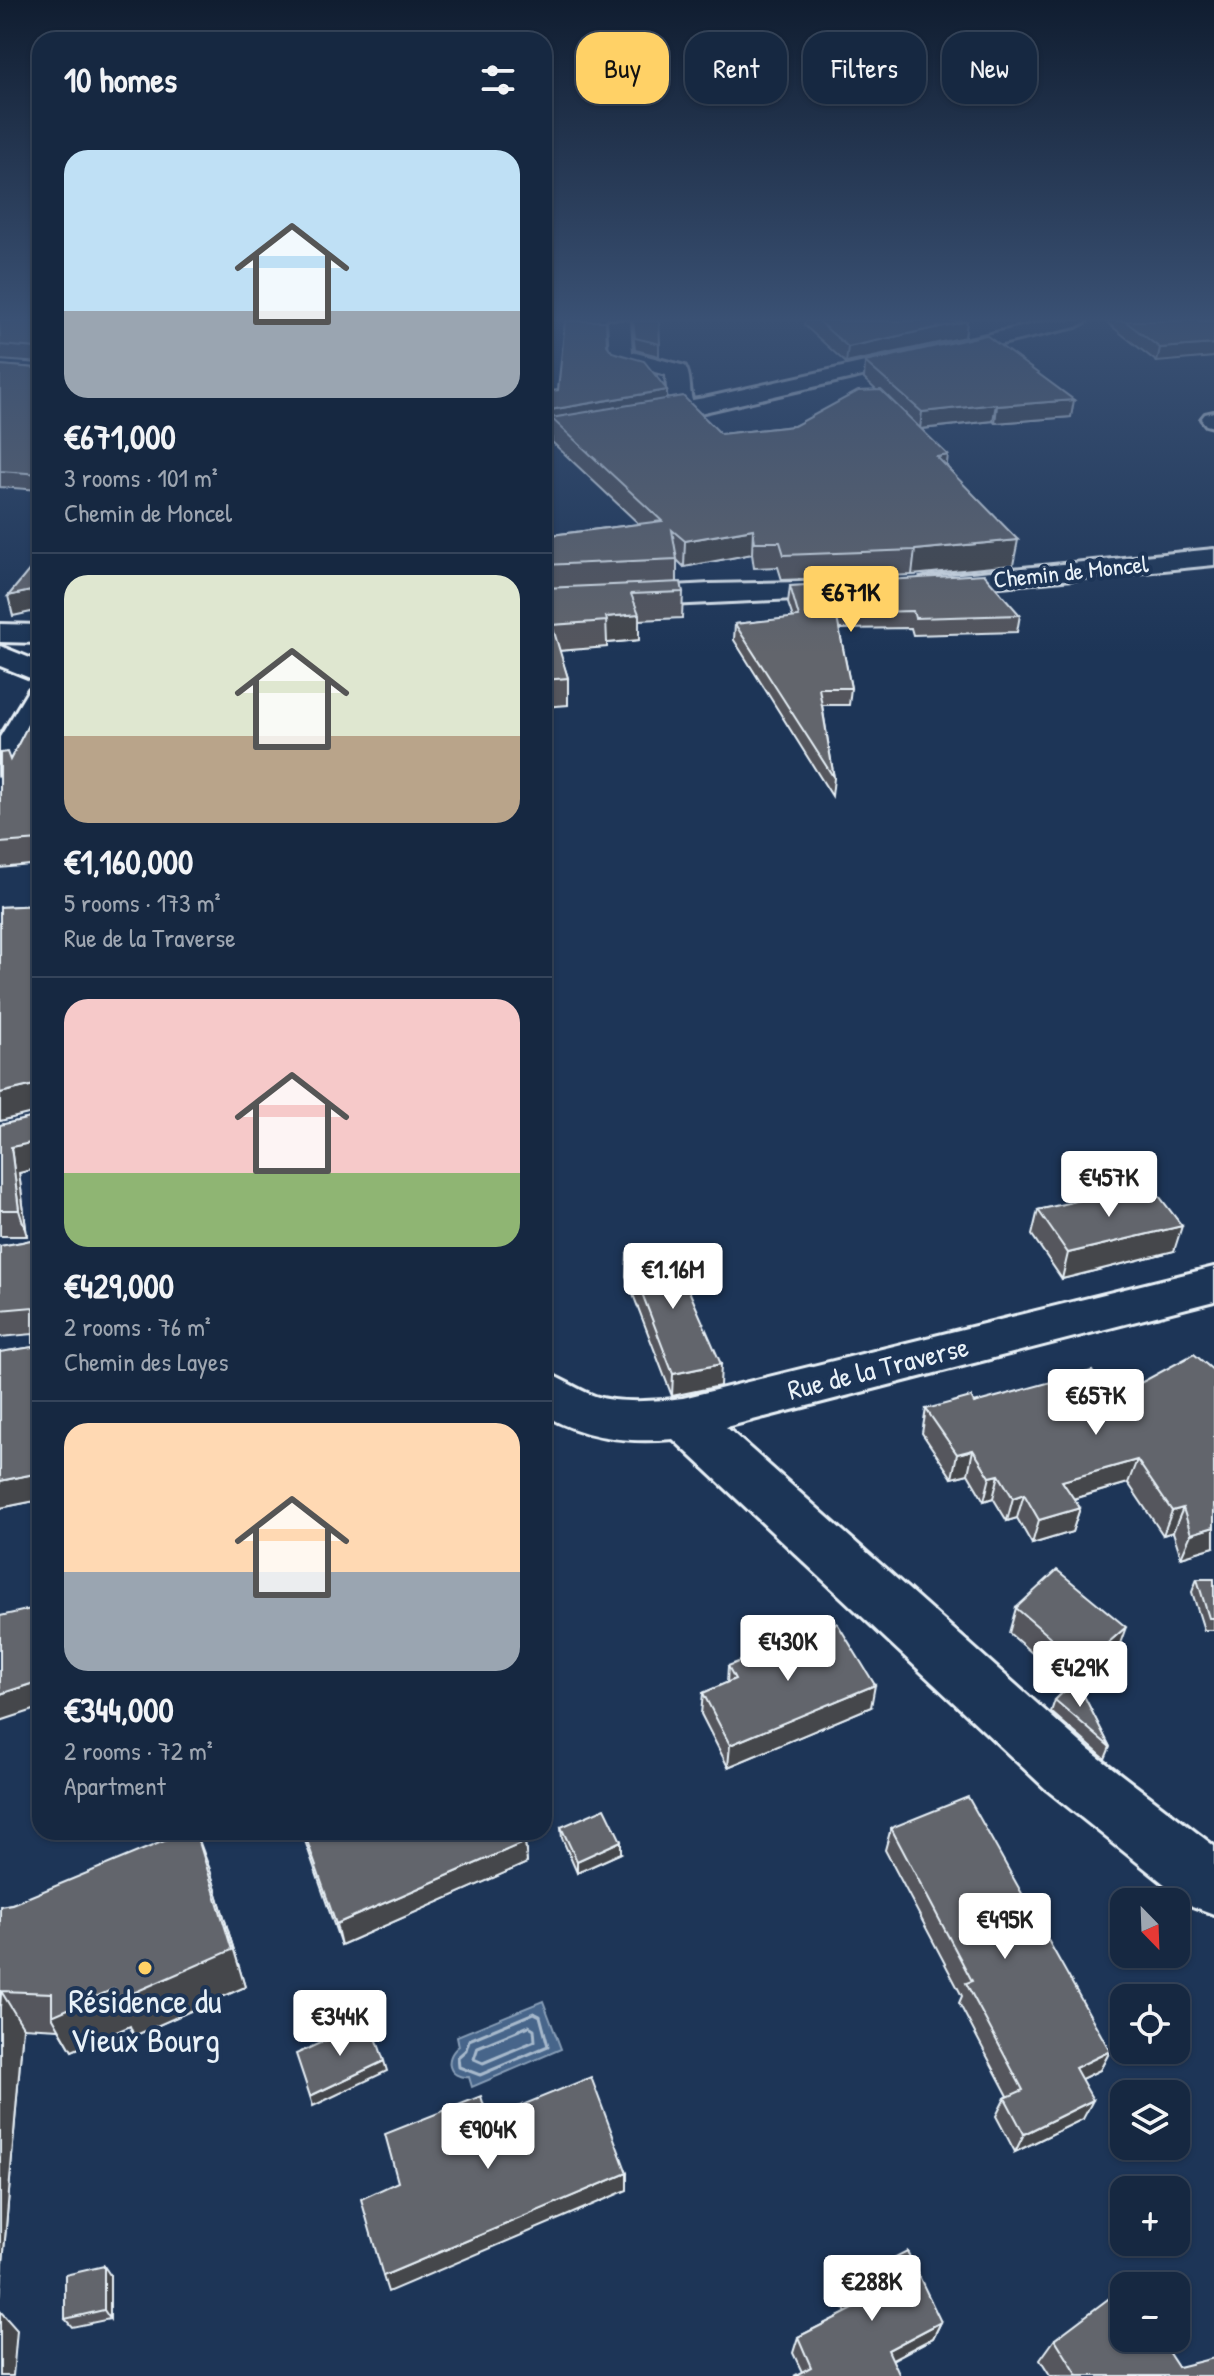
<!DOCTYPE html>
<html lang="en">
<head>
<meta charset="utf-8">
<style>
	body { margin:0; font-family:"Patrick Hand",sans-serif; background:#23344c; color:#f1f3f6; height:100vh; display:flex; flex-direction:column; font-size:30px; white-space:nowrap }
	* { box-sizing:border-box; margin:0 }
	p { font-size:26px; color:#9ea6b1 }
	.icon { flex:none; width:44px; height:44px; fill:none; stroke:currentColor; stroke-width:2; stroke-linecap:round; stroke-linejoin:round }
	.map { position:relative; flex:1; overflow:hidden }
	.sheet { position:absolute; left:32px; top:32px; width:520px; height:1808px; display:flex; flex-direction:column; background:#162841; border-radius:24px; box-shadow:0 2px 6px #0004,0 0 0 2px #35445a }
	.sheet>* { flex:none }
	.top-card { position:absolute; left:576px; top:32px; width:518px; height:72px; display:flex; gap:16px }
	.needle { width:52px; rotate:157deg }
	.tools { position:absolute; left:1110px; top:1888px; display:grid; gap:16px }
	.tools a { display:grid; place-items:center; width:80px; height:80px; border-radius:16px; background:#162841; box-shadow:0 2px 6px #0004,0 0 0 2px #35445a; font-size:40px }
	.price { position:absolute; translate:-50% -68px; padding:0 18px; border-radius:8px; background:#fff; color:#222; font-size:26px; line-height:52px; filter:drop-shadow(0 2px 4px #0008) }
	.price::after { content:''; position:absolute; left:50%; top:48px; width:24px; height:18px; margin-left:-12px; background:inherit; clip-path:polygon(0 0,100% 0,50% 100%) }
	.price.on { background:#ffd166; color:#111 }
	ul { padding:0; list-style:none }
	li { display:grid; align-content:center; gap:16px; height:424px; padding:0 32px }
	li+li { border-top:2px solid #35445a }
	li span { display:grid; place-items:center; height:248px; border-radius:24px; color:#555 }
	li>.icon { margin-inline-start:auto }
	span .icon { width:144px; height:144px; fill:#fffc; stroke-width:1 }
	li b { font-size:34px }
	h2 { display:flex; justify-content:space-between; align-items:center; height:96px; padding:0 32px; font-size:34px }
	.tag { padding:0 28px; border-radius:24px; background:#162841; box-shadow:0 2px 6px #0004,0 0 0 2px #35445a; font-size:28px; line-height:72px }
	.tag.on { background:#ffd166; color:#111 }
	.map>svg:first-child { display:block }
	.water { fill:#46658a; stroke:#879db6; stroke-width:2 }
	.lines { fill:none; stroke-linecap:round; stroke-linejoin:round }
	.shore { stroke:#a7b9cc; stroke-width:3 }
	.minor-casing { stroke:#e8f1f8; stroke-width:6 }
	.tertiary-casing { stroke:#e8f1f8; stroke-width:6 }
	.minor { fill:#1d3557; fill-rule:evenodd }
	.tertiary { fill:#1d3557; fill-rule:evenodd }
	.wall { fill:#54575d; stroke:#e8f1f8; stroke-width:2 }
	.shaded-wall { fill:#45474c; stroke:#e8f1f8; stroke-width:2 }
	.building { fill:#62656c; stroke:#e8f1f8; stroke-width:2 }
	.poi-dot { fill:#ffd166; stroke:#1d3557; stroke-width:3 }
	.labels { text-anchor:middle; stroke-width:8; stroke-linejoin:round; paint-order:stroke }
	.far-street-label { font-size:24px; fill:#e8f1f8; stroke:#1d3557 }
	.street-label { font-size:28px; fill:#e8f1f8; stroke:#1d3557 }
	.near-poi-label { font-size:34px; fill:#e8f1f8; stroke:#1d3557 }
</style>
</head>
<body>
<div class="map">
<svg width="1214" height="2376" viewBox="0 0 1214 2376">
	<rect width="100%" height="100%" fill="#1d3557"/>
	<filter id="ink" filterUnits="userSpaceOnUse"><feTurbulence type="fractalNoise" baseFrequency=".0125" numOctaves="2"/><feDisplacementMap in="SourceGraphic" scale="16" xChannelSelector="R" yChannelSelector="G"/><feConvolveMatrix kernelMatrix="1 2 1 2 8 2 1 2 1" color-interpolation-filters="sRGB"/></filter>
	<g filter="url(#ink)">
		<path class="water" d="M543 2001 561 2049 472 2087 469 2077C448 2079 443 2058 459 2046L457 2036Z"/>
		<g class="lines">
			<g class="shore">
				<path d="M534 2013 540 2016 548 2046 480 2075 459 2067 458 2057 466 2050 469 2040Z"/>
				<path d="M529 2026 534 2029 535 2041 483 2063 474 2059 478 2047Z"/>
			</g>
			<defs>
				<g id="minor">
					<path d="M608 321H630L632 352 685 366C693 379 687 396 696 409L692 414H676C667 401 667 390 666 375L613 361 610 356Z"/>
					<path d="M1214 412V427L1206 425 1201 419 1205 414Z"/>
					<path d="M1214 549V565L930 593 920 591 916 585 920 579 930 577Z"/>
					<path d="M849 581 859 584 863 590 859 596 544 611V593L710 584Z"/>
					<path d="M40 687V724L12 772 0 775V737L29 689Z"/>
					<path d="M1214 1267V1301L726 1427 1089 1750 1214 1846V1914L1192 1906 1047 1790 673 1439C625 1443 585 1438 544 1415V1372C562 1378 577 1390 595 1396 618 1404 659 1401 683 1398Z"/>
				</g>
				<g id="tertiary">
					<path d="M1048 321H1087L1076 327 704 412 544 440V426L704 398Z"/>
					<path d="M0 624 40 625V643L0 642Z"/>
					<path d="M0 646 40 662V682L0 666Z"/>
				</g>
			</defs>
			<use href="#minor" class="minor-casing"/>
			<use href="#tertiary" class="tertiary-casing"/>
			<use href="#minor" class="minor"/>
			<use href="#tertiary" class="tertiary"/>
		</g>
		<g class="wall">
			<path d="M0 321H40V490L0 487V365L36 368 40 365V363L0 360Z"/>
			<path d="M632 321H659V356L635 350Z"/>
			<path d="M805 321H967L965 337 846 363 804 325Z"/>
			<path d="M1105 321H1214L1157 362Z"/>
			<path d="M607 345 612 352 667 399 721 434 794 426 876 390 864 379 865 362 1071 417 995 423 993 421 922 429 1013 565 912 575 782 580 778 567 754 568 752 554 684 567 677 560V582L683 592 682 618 639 620V640L607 643V647L559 651 568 678V705L544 707V536L639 524 552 442 551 422 544 423 558 390Z"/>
			<path d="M790 586 1020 615 1017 632 913 635 911 628 839 629 851 688 849 705H822L834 778 832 796 734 640 735 624 793 618 788 603Z"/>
			<path d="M40 702V864L0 868V753L10 760Z"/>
			<path d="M40 905V1168L19 1173 27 1236H0V1125L35 1117 34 1112 0 1121V907Z"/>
			<path d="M1109 1198 1174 1251 1062 1279 1032 1235 1038 1210Z"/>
			<path d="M40 1238V1500L0 1508V1352L33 1347V1334L0 1337V1246L22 1242Z"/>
			<path d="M627 1254 720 1386 672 1396 626 1276Z"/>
			<path d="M1111 1399 1214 1547 1181 1557 1173 1532 1163 1535 1128 1483 1074 1499 1080 1508 1072 1532 1032 1544 1017 1518 1007 1521 993 1498 984 1501 968 1474 952 1478 922 1433 926 1409 974 1403Z"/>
			<path d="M1197 1579H1214V1630H1204L1192 1592Z"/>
			<path d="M1016 1608 1117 1652 1078 1685 1110 1747 1105 1759 1051 1712 1055 1700 1070 1686 1009 1633Z"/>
			<path d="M728 1666 871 1707 728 1767 701 1714 703 1693 727 1683Z"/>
			<path d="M561 1827 621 1853 577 1873 562 1838Z"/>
			<path d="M891 1828 1110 2051 1100 2070 1081 2079 1083 2119 1015 2152 996 2116 1005 2098 1008 2096 959 2003 962 1996 885 1850Z"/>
			<path d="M302 1832H521L525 1842 527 1863 341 1945Z"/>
			<path d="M209 1867 245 1987 134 2036 130 2026 72 2051 59 2029 23 2027 0 2298V1906Z"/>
			<path d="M110 2275V2319L72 2327 65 2319Z"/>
			<path d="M845 2283 941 2322 933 2338 892 2360 802 2372 793 2353 798 2337 846 2313 840 2299Z"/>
			<path d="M1055 2339 1178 2367 1214 2376H1050L1040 2360Z"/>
		</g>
		<g class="shaded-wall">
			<path d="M967 321 965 337 846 363 848 347Z"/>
			<path d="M1214 344V357L1157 362 1160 348Z"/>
			<path d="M667 390V402L551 418V422L544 423V411Z"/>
			<path d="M1074 400 1071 417 995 423 997 406Z"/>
			<path d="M996 404 993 421 920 429 922 412Z"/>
			<path d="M948 455 945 479 937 457Z"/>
			<path d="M753 529 752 554 684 567 685 541Z"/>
			<path d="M1018 540 1013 565 912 575 915 550Z"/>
			<path d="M40 589V610L13 616 8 596Z"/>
			<path d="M639 614V640L607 643 606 617Z"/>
			<path d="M34 1085 40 1111 0 1121V1093Z"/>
			<path d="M40 1141V1168L19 1173 27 1236 19 1210 11 1147Z"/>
			<path d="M1182 1226 1174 1251 1062 1279 1068 1253Z"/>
			<path d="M721 1364 720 1386 672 1396 673 1374Z"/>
			<path d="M973 1450 968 1474 952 1478 957 1454Z"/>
			<path d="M1137 1460 1128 1483 1055 1504 1062 1481Z"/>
			<path d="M39 1473 40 1500 0 1508V1481Z"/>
			<path d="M999 1475 993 1498 984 1501 990 1477Z"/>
			<path d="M1024 1494 1017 1518 1007 1521 1013 1498Z"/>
			<path d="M1080 1508 1072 1532 1032 1544 1039 1520Z"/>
			<path d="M1183 1508 1173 1532 1163 1535 1172 1511Z"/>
			<path d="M1214 1527V1547L1181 1557 1191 1534Z"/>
			<path d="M1126 1627 1117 1652 1074 1689 1083 1665Z"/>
			<path d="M40 1681V1708L0 1721V1694Z"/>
			<path d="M875 1685 871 1707 728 1767 730 1745Z"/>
			<path d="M196 1832 209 1867 245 1987 134 2036 130 2026 72 2051 52 2016Z"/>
			<path d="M621 1841V1853L577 1873V1861Z"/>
			<path d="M525 1842 527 1863 341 1945 336 1924Z"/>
			<path d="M1 1991 23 2027 0 2298V2007Z"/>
			<path d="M1110 2051 1100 2070 1065 2087 1075 2068Z"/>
			<path d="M384 2061 387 2071 313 2106 310 2096Z"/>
			<path d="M1093 2100 1083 2119 1015 2152 1024 2134Z"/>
			<path d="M627 2173V2190L388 2292 383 2276Z"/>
			<path d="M104 2266 110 2275V2319L104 2310Z"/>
			<path d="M0 2311 17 2330 13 2376H0Z"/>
			<path d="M941 2322 933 2338 881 2365 888 2350Z"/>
		</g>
		<g class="building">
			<path d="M0 321H40V474L0 471V365L36 368 40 365V351L37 348 0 345Z"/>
			<path d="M565 321H606L607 345 612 352 644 361 667 390 544 411V392L558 390Z"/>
			<path d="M633 321H659L660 344 635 338Z"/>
			<path d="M818 321H967L848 347Z"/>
			<path d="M1125 321H1214V344L1160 348Z"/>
			<path d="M986 335 1074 400 997 406 996 404 922 412 865 362Z"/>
			<path d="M881 390 948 455 937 457 1018 540 915 550 784 555 780 542H755L753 529 685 541 672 530 677 559 544 565V536L662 521 551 418 683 396 721 434 794 426 858 391Z"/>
			<path d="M40 557V589L8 596Z"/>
			<path d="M984 574 1020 615 915 618 913 611 836 613 851 688H819L834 778 735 624 799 617 790 586Z"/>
			<path d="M681 582 683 592 631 594 639 614 606 617 607 621 552 625 568 678 544 680V588Z"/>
			<path d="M40 702V840L0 843V753L7 752 10 760Z"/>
			<path d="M40 905V1141L11 1147 19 1210H0V1125L35 1117 34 1085 0 1093V907Z"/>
			<path d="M1153 1188 1182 1226 1068 1253 1038 1210 1106 1194 1109 1198Z"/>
			<path d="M40 1238V1506L39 1473 0 1481V1352L33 1347V1307L0 1310V1246L22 1242Z"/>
			<path d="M669 1245 721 1364 673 1374 627 1254Z"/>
			<path d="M1194 1354 1214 1371V1527L1191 1534 1183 1508 1172 1511 1137 1460 1062 1481 1080 1508 1039 1520 1024 1494 1013 1498 999 1475 990 1477 973 1450 957 1454 926 1409 971 1397 974 1403 1092 1371 1111 1399Z"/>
			<path d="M1057 1570 1126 1627 1083 1665 1016 1608Z"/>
			<path d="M1197 1579H1214V1618H1209Z"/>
			<path d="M40 1607V1681L0 1694V1616Z"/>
			<path d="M837 1623 875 1685 730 1745 703 1693 735 1679 728 1666Z"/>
			<path d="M1076 1680 1110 1747 1055 1700Z"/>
			<path d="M968 1797 1110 2051 1075 2068 1093 2100 1024 2134 1005 2098 1023 2090 966 1983 972 1981 891 1828Z"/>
			<path d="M605 1808 621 1841 577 1861 561 1827Z"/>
			<path d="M186 1832H196L232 1950 117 2000 114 1989 52 2016V1993L1 1991 0 2007V1906L12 1904Z"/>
			<path d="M304 1832H521L525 1842 336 1924Z"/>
			<path d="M370 2020 384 2061 310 2096 296 2054Z"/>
			<path d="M591 2077 627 2173 383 2276 361 2199 398 2182 385 2134 481 2096 488 2119Z"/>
			<path d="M907 2251 941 2322 888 2350 900 2376H794L811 2367 798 2337 857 2307 845 2283Z"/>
			<path d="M104 2266V2310L65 2319V2275Z"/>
			<path d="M1124 2287V2338H1159L1178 2367 1214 2358V2376H1078L1055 2339Z"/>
		</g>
	</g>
	<linearGradient id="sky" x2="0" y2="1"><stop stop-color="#101d30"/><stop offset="0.49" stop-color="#3a5174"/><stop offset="1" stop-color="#3a5174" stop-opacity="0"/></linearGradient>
	<rect width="1214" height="653" fill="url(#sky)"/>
	<circle class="poi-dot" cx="145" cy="1968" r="8"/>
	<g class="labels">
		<g class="far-street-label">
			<text transform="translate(1071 572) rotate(-6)" y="8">Chemin de Moncel</text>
		</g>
		<g class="street-label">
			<text transform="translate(878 1368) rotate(-14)" y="10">Rue de la Traverse</text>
		</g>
		<g class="near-poi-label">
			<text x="145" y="2013">Résidence du<tspan x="145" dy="39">Vieux Bourg</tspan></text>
		</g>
	</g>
</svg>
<div class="tools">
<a><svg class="needle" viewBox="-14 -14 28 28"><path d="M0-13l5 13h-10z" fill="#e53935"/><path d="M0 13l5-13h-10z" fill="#9ea6b1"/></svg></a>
<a><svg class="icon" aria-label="locate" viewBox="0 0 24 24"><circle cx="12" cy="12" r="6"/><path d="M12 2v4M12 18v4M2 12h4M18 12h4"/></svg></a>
<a><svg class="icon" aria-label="layers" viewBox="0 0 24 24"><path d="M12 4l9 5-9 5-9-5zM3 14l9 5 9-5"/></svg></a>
<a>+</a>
<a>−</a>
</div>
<b class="price on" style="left:851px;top:634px">€671K</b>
<b class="price" style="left:1109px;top:1219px">€457K</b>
<b class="price" style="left:673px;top:1311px">€1.16M</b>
<b class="price" style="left:1096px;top:1437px">€657K</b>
<b class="price" style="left:788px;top:1683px">€430K</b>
<b class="price" style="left:1080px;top:1709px">€429K</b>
<b class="price" style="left:1005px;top:1961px">€495K</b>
<b class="price" style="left:340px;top:2058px">€344K</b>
<b class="price" style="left:488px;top:2171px">€904K</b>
<b class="price" style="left:872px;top:2323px">€288K</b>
<div class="top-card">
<a class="tag on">Buy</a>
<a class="tag">Rent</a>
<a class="tag">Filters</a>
<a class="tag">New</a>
</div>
<section class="sheet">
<h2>10 homes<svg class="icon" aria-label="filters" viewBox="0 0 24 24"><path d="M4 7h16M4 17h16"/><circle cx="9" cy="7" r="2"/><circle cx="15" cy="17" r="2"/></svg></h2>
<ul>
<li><span style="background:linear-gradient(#bfe0f5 65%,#9aa5b1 0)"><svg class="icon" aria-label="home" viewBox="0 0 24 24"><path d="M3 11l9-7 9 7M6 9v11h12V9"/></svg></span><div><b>€671,000</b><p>3 rooms · 101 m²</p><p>Chemin de Moncel</p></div></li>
<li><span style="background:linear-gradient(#dfe7d0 65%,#b9a48a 0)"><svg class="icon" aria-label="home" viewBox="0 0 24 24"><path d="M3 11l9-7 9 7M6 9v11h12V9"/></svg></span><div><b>€1,160,000</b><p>5 rooms · 173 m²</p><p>Rue de la Traverse</p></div></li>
<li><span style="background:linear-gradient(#f6c9c9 70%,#8fb573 0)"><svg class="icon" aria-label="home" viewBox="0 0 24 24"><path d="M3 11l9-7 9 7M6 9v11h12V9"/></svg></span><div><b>€429,000</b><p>2 rooms · 76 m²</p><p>Chemin des Layes</p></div></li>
<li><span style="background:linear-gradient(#ffd9b3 60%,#9aa5b1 0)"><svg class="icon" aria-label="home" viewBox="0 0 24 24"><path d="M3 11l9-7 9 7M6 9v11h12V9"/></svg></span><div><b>€344,000</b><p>2 rooms · 72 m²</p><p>Apartment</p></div></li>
</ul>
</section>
</div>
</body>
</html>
